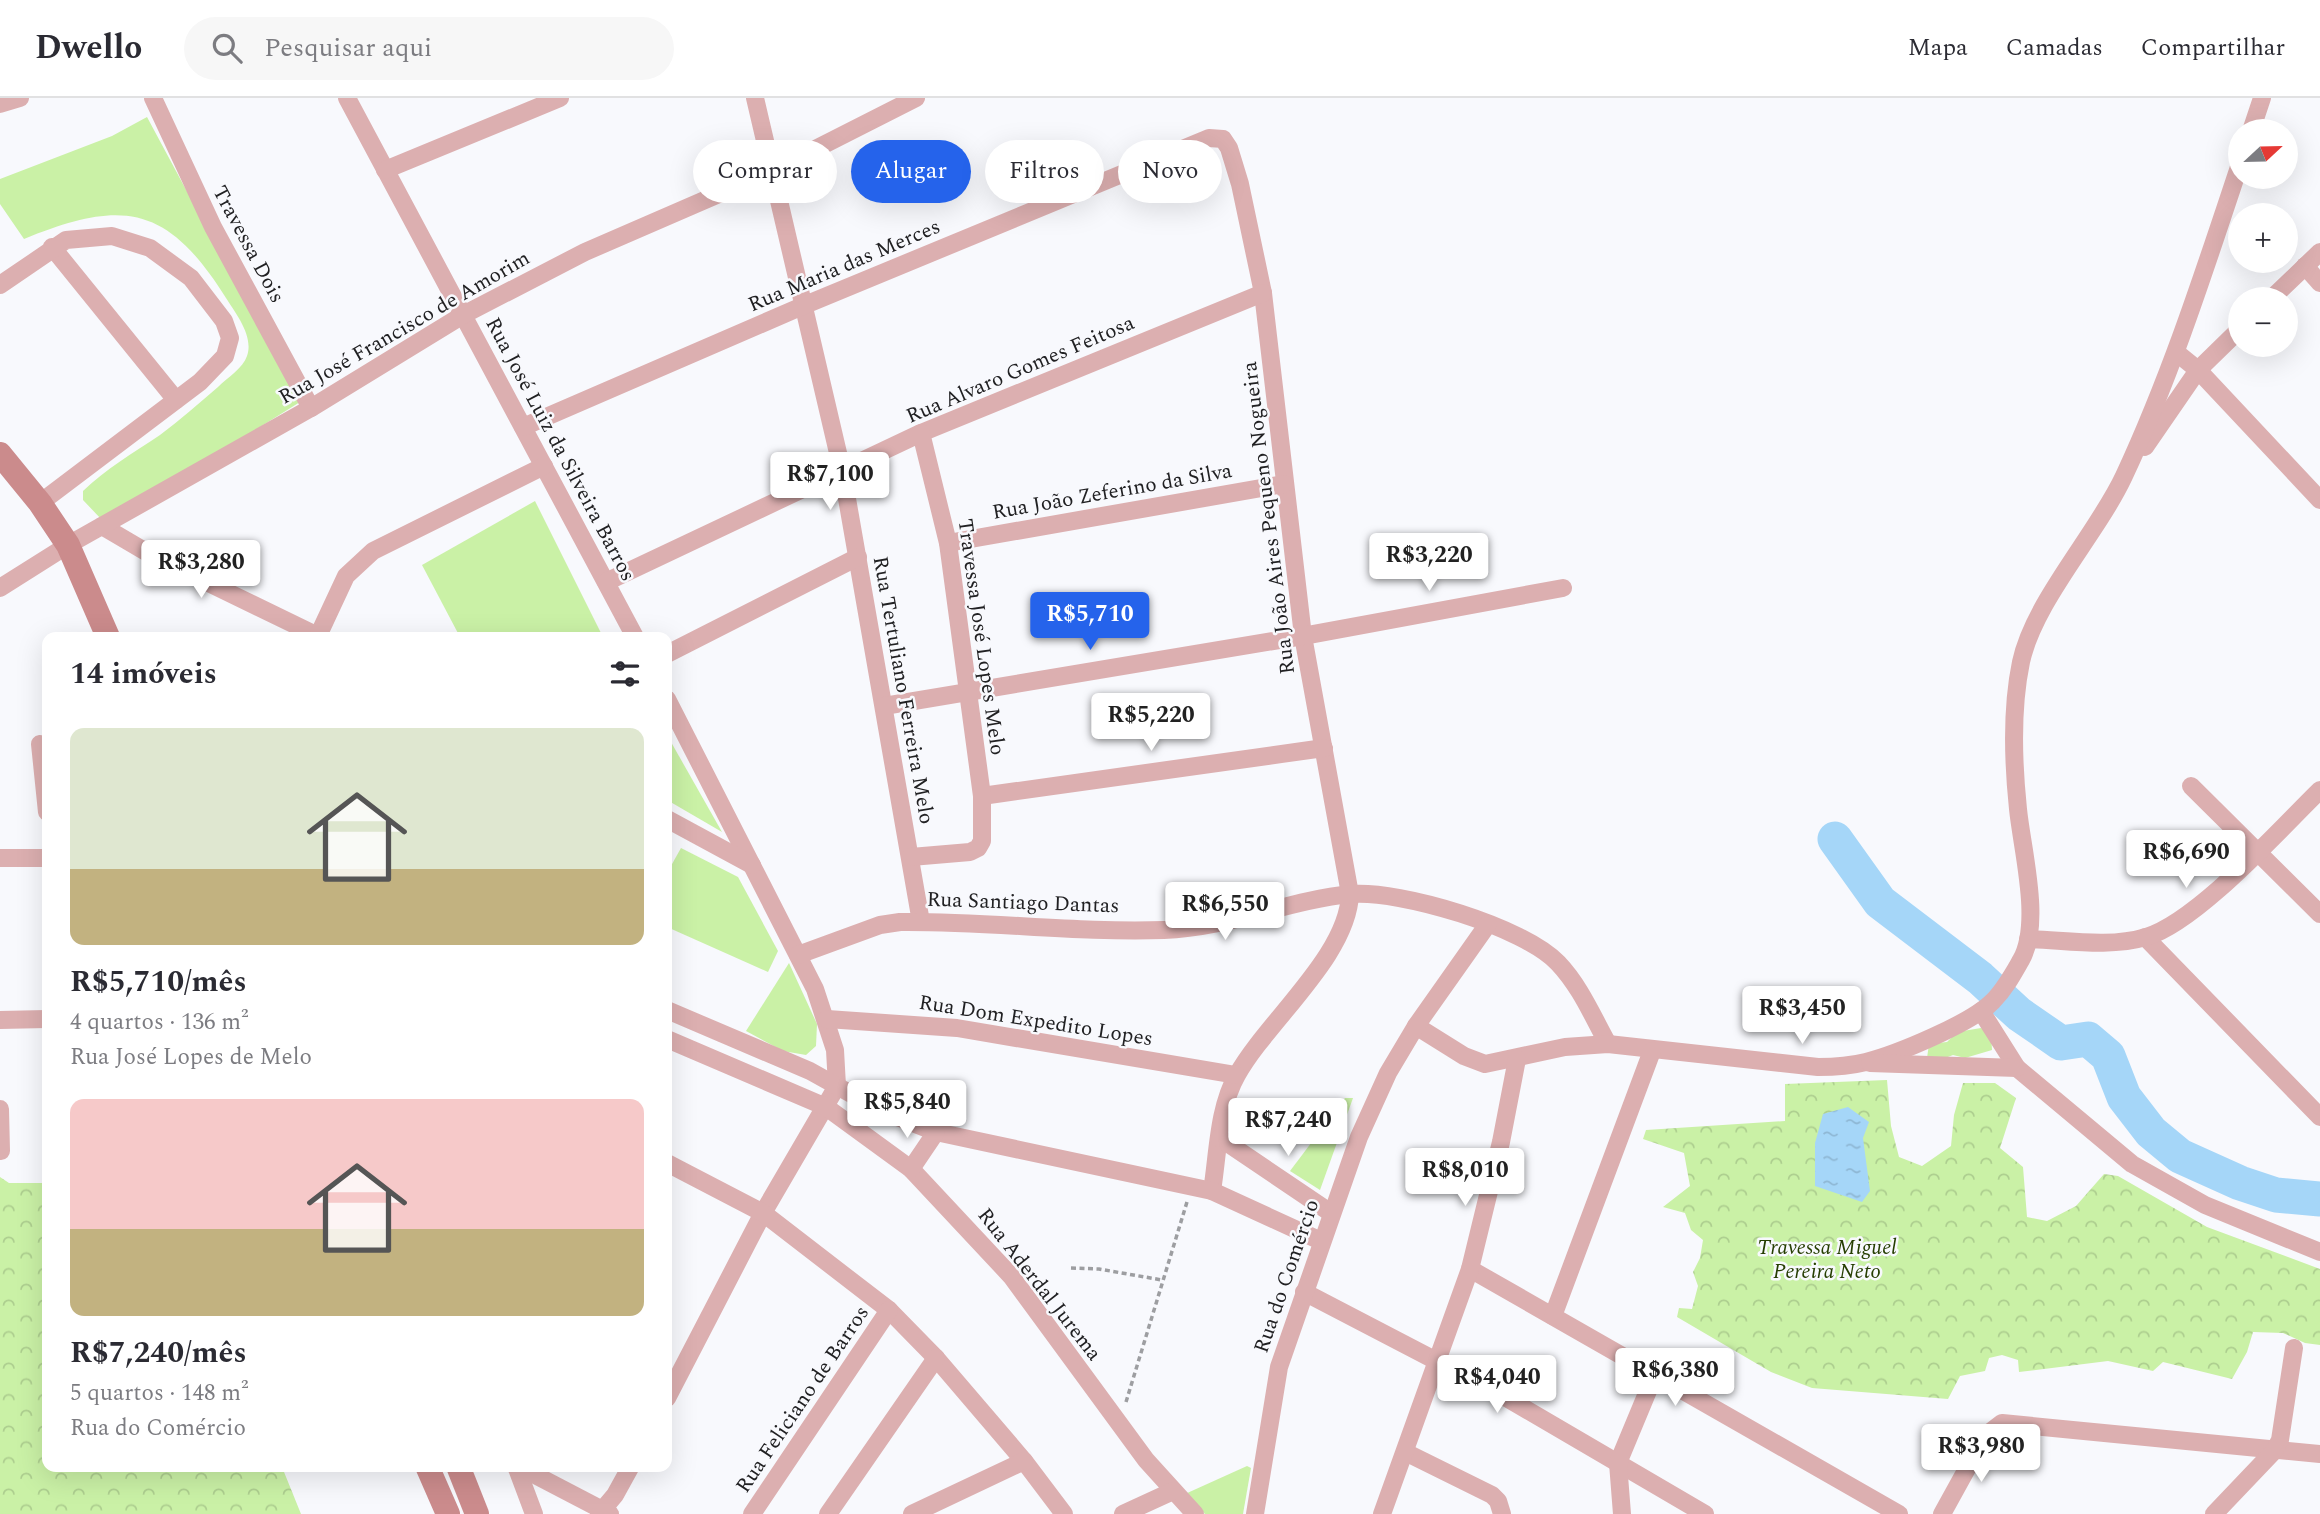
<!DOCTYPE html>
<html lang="pt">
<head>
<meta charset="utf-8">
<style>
	body { margin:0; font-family:Spectral,serif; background:#f7f7f7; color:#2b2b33; height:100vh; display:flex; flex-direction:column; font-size:26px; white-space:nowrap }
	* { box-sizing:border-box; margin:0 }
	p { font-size:23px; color:#7c7c81 }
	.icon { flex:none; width:38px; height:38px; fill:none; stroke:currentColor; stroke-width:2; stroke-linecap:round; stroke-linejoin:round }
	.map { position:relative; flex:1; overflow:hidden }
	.sheet { position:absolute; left:42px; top:534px; width:630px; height:840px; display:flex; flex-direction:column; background:#fff; border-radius:14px; box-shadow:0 7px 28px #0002 }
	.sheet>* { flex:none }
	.banner { position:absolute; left:693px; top:42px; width:665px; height:63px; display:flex; gap:14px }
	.needle { width:46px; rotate:68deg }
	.tools { position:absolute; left:2228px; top:21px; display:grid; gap:14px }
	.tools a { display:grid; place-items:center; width:70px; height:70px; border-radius:50%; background:#fff; box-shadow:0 7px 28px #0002; font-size:35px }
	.price { position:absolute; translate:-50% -60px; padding:0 16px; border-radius:7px; background:#fff; color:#222; font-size:23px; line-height:46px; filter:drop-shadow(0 2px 4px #0008) }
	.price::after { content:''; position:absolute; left:50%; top:42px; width:21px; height:16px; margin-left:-10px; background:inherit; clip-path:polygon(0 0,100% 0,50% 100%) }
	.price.selected { background:#2563eb; color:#fff }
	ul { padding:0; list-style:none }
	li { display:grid; align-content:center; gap:14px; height:371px; padding:0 28px }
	li span { display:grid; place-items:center; height:217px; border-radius:14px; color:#555 }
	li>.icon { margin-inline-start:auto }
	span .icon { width:126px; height:126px; fill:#fffc; stroke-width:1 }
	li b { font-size:30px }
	h2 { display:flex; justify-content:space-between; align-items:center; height:84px; padding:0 28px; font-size:30px }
	.pill { padding:0 24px; border-radius:32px; background:#fff; box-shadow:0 7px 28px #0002; font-size:24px; line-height:63px }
	.pill.selected { background:#2563eb; color:#fff }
	header { display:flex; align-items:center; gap:42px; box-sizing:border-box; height:98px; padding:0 35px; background:#fff; border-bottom:2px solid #e1e1e2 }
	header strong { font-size:33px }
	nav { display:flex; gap:38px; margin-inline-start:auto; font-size:24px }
	.search { width:490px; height:63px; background:#f7f7f7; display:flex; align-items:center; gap:18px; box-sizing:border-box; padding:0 24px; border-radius:38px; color:#7c7c81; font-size:26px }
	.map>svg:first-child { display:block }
	.green { fill:#caf1a6 }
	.forest { fill:url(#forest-crowns) }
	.water { fill:url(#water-ripples) }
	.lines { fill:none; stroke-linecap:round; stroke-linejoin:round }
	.river { stroke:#a5d6f8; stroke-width:35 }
	.path { stroke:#9d9ea1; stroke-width:3.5; stroke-dasharray:5 3.5; stroke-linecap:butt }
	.street { stroke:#dcafb0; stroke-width:18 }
	.secondary { stroke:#cb8b8c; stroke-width:24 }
	.labels { text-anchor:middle; stroke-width:5; stroke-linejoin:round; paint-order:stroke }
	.street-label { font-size:21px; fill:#212123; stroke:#f8f9fd }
	.park-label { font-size:21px; font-style:italic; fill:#263e02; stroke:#f8f9fd }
</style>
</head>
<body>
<header>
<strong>Dwello</strong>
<div class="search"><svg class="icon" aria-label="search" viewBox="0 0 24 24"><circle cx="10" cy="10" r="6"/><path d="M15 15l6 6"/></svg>Pesquisar aqui</div>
<nav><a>Mapa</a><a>Camadas</a><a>Compartilhar</a></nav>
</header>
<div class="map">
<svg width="2320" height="1416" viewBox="0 0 2320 1416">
	<defs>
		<pattern id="forest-crowns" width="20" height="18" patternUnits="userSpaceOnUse" patternTransform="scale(1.75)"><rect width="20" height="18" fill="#caf1a6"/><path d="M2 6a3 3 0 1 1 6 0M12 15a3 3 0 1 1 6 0" fill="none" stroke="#adce8f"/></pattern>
		<pattern id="water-ripples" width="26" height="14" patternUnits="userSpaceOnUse" patternTransform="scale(1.75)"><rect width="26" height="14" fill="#a5d6f8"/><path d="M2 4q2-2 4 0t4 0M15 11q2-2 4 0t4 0" fill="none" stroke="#8eb7d4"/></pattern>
	</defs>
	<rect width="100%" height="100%" fill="#f8f9fd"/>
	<g class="green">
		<path d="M147 19 300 304 125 413 102 422 83 402V393C106 371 133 355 160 337 180 322 199 305 218 289 227 280 243 270 247 258 254 238 236 216 226 200 167 106 122 101 24 141L0 106V81L112 38Z"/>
		<path d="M535 403 603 539H460L422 467Z"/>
		<path d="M667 637 722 734 667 702Z"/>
		<path d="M681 750 738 779 778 853 768 874 667 829V775Z"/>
		<path d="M789 865 817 926 816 948 806 957 783 953 746 933Z"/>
		<path d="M1981 930 1991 935 1992 952 1965 960 1953 957 1940 962 1927 960 1929 946 1947 944 1957 934Z"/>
		<path d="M1345 1000H1353L1320 1092 1290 1073Z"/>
		<path d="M1247 1368 1251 1370 1243 1416H1205L1185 1396Z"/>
	</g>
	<g class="forest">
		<path d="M1887 982 1891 1028 1899 1059 1922 1068 1951 1048 1954 1017 1963 985H1995L2016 1000 2000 1050 2023 1069 2027 1119 2047 1123 2076 1108 2104 1076 2118 1078 2207 1129 2320 1171V1247L2305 1245 2283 1235 2253 1234 2247 1254 2232 1281 2163 1264 2153 1273 2108 1263 2019 1274 2018 1262 2002 1257 1989 1260 1985 1273 1960 1278 1948 1301 1812 1290 1771 1274 1677 1219 1679 1210 1692 1211 1698 1188 1693 1174 1700 1160 1703 1142 1691 1132 1685 1115 1663 1109 1690 1088 1684 1055 1643 1041 1646 1032 1785 1023V986Z"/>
		<path d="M0 1079 9 1085H47V1368L282 1369 301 1416H0Z"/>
	</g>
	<path class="water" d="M1848 1009 1869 1024 1863 1040 1870 1093 1862 1104 1815 1088V1045L1823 1016Z"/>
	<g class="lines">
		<path class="river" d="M1835 741 1880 804 1980 880 2019 916 2061 945 2088 941 2108 958 2124 999 2151 1034 2180 1058 2240 1085 2276 1097 2320 1101"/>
		<g class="path">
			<path d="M1071 1170 1099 1171 1162 1182"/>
			<path d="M1126 1304 1187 1104"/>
		</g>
		<g class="street">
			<path d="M153 0 213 129 311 310"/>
			<path d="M347 0 635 539"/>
			<path d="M755 0 842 372 921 824"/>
			<path d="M0 6 20 0"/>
			<path d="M2251 33 2262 0"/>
			<path d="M385 72 560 0"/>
			<path d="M52 149 176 302"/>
			<path d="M2305 168 2320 185"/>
			<path d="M0 187 66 142 112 138 150 150 191 180 224 223 230 240 225 258 200 284 40 405"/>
			<path d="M2271 201 2320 154"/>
			<path d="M2177 255 2198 272 2320 402"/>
			<path d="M523 329 805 207 1209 40 1223 41 1229 50 1240 86 1263 195 1303 538 1350 796C1348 858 1267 923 1237 977 1218 1010 1218 1056 1212 1093"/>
			<path d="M2145 349 2198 272 2240 231"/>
			<path d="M102 428 153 458 320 539"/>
			<path d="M948 445 1284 386"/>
			<path d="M606 484 921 335 1263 195"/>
			<path d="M0 490 68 447 311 310 463 217 585 154 774 72 916 0"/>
			<path d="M318 538 346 478 373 453 544 368"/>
			<path d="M667 556 858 459"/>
			<path d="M667 601 815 891 835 952 837 988 763 1115 667 1300"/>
			<path d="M884 608 1303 538 1563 490"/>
			<path d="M40 646 47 714"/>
			<path d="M2191 688 2320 816"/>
			<path d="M982 698 1324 650"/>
			<path d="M667 721 752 767"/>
			<path d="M911 759 970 754 978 750 982 743V698L948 445 921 335"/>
			<path d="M0 760H47"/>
			<path d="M2145 839 2320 1019"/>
			<path d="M2028 841C2065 842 2110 850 2146 839 2197 824 2280 731 2320 692"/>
			<path d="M798 857 880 827 900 824C988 823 1077 835 1164 832 1229 830 1288 802 1351 796 1401 792 1524 829 1558 865 1580 888 1593 919 1608 946"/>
			<path d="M667 912 810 973 880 1012 936 1034 1212 1093 1321 1143"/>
			<path d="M1981 913 2017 970 2132 1066 2205 1107 2320 1154"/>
			<path d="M827 921 957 930 1236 977"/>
			<path d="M0 922 47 921"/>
			<path d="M1416 928 1464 958 1485 966 1565 949 1608 946 1818 969C1834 969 1850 968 1866 964 1897 956 1972 925 1993 903 2005 891 2013 876 2021 862 2042 825 2022 752 2018 711 2013 663 2011 612 2021 564 2034 503 2097 436 2124 378 2171 277 2205 171 2240 66"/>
			<path d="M667 941 826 1009 911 1071 1011 1178 1146 1362 1195 1416"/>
			<path d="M1870 965 2017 970"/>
			<path d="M0 1011 1 1053"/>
			<path d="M1220 1040 1331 1115"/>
			<path d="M667 1065 763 1115 889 1212 936 1260 1024 1363 1064 1416"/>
			<path d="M911 1071 936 1034"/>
			<path d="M1470 1171 1899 1416"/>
			<path d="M1304 1194 1498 1295 1705 1416"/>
			<path d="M1553 1218 1652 953"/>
			<path d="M1405 1354 1492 1397 1498 1403 1502 1416"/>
			<path d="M516 1368 534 1416"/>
			<path d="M518 1368 610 1416"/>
			<path d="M599 1416 615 1397 631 1368"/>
			<path d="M752 1416 889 1212"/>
			<path d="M828 1416 936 1260"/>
			<path d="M912 1416 1024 1363"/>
			<path d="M1123 1416 1173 1393"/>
			<path d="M1255 1416 1279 1269 1359 1039 1388 975 1416 928 1488 826"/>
			<path d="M1382 1416 1470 1171 1501 1044 1517 961"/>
			<path d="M1622 1416 1618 1365 1655 1276"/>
			<path d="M1942 1416 1985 1338 2002 1325 2320 1356"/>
			<path d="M2214 1416 2274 1353 2280 1342 2294 1250"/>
		</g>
		<g class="secondary">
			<path d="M0 356 40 405 68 447 108 539"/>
			<path d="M427 1368 448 1416"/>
			<path d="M458 1368 477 1416"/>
		</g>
	</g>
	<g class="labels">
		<g class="street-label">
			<text transform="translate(249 146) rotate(62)" y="7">Travessa Dois</text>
			<text transform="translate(844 167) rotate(-23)" y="7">Rua Maria das Merces</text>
			<text transform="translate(404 229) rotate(-30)" y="7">Rua José Francisco de Amorim</text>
			<text transform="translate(1020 271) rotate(-23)" y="7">Rua Alvaro Gomes Feitosa</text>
			<text transform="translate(561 351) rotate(62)" y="7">Rua José Luiz da Silveira Barros</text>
			<text transform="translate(1112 393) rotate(-10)" y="7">Rua João Zeferino da Silva</text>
			<text transform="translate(1268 420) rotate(-97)" y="7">Rua João Aires Pequeno Nogueira</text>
			<text transform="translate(982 539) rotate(82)" y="7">Travessa José Lopes Melo</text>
			<text transform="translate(904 592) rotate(80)" y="7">Rua Tertuliano Ferreira Melo</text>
			<text transform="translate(1023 804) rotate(2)" y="7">Rua Santiago Dantas</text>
			<text transform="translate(1036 922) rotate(9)" y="7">Rua Dom Expedito Lopes</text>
			<text transform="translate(1286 1178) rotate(-71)" y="7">Rua do Comércio</text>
			<text transform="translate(1040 1186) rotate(52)" y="7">Rua Aderdal Jurema</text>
			<text transform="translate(802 1301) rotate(-56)" y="7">Rua Feliciano de Barros</text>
		</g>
		<g class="park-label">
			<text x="1827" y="1156">Travessa Miguel<tspan x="1827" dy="24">Pereira Neto</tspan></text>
		</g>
	</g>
</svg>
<div class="tools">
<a><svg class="needle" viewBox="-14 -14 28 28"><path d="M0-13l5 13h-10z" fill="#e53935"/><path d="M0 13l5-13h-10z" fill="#7c7c81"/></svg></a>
<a>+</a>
<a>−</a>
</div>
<b class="price" style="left:830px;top:414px">R$7,100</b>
<b class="price" style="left:1429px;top:495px">R$3,220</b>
<b class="price" style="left:201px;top:502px">R$3,280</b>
<b class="price selected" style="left:1090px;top:554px">R$5,710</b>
<b class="price" style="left:1151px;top:655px">R$5,220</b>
<b class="price" style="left:2186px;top:792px">R$6,690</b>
<b class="price" style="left:1225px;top:844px">R$6,550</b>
<b class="price" style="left:1802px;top:948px">R$3,450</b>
<b class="price" style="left:907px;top:1042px">R$5,840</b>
<b class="price" style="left:1288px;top:1060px">R$7,240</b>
<b class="price" style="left:1465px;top:1110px">R$8,010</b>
<b class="price" style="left:1675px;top:1310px">R$6,380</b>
<b class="price" style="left:1497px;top:1317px">R$4,040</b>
<b class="price" style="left:1981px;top:1386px">R$3,980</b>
<div class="banner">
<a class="pill">Comprar</a>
<a class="pill selected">Alugar</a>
<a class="pill">Filtros</a>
<a class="pill">Novo</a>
</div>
<section class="sheet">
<h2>14 imóveis<svg class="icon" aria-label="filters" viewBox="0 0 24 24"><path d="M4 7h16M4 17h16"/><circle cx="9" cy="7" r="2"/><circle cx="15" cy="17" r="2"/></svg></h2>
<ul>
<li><span style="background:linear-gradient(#dfe7d0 65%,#c2b280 0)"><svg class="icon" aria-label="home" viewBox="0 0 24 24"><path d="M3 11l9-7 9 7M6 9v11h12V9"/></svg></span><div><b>R$5,710/mês</b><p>4 quartos · 136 m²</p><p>Rua José Lopes de Melo</p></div></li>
<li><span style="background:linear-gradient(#f6c9c9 60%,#c2b280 0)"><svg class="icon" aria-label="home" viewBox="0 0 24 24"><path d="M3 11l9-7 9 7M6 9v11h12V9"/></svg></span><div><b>R$7,240/mês</b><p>5 quartos · 148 m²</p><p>Rua do Comércio</p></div></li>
</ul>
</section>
</div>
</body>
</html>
